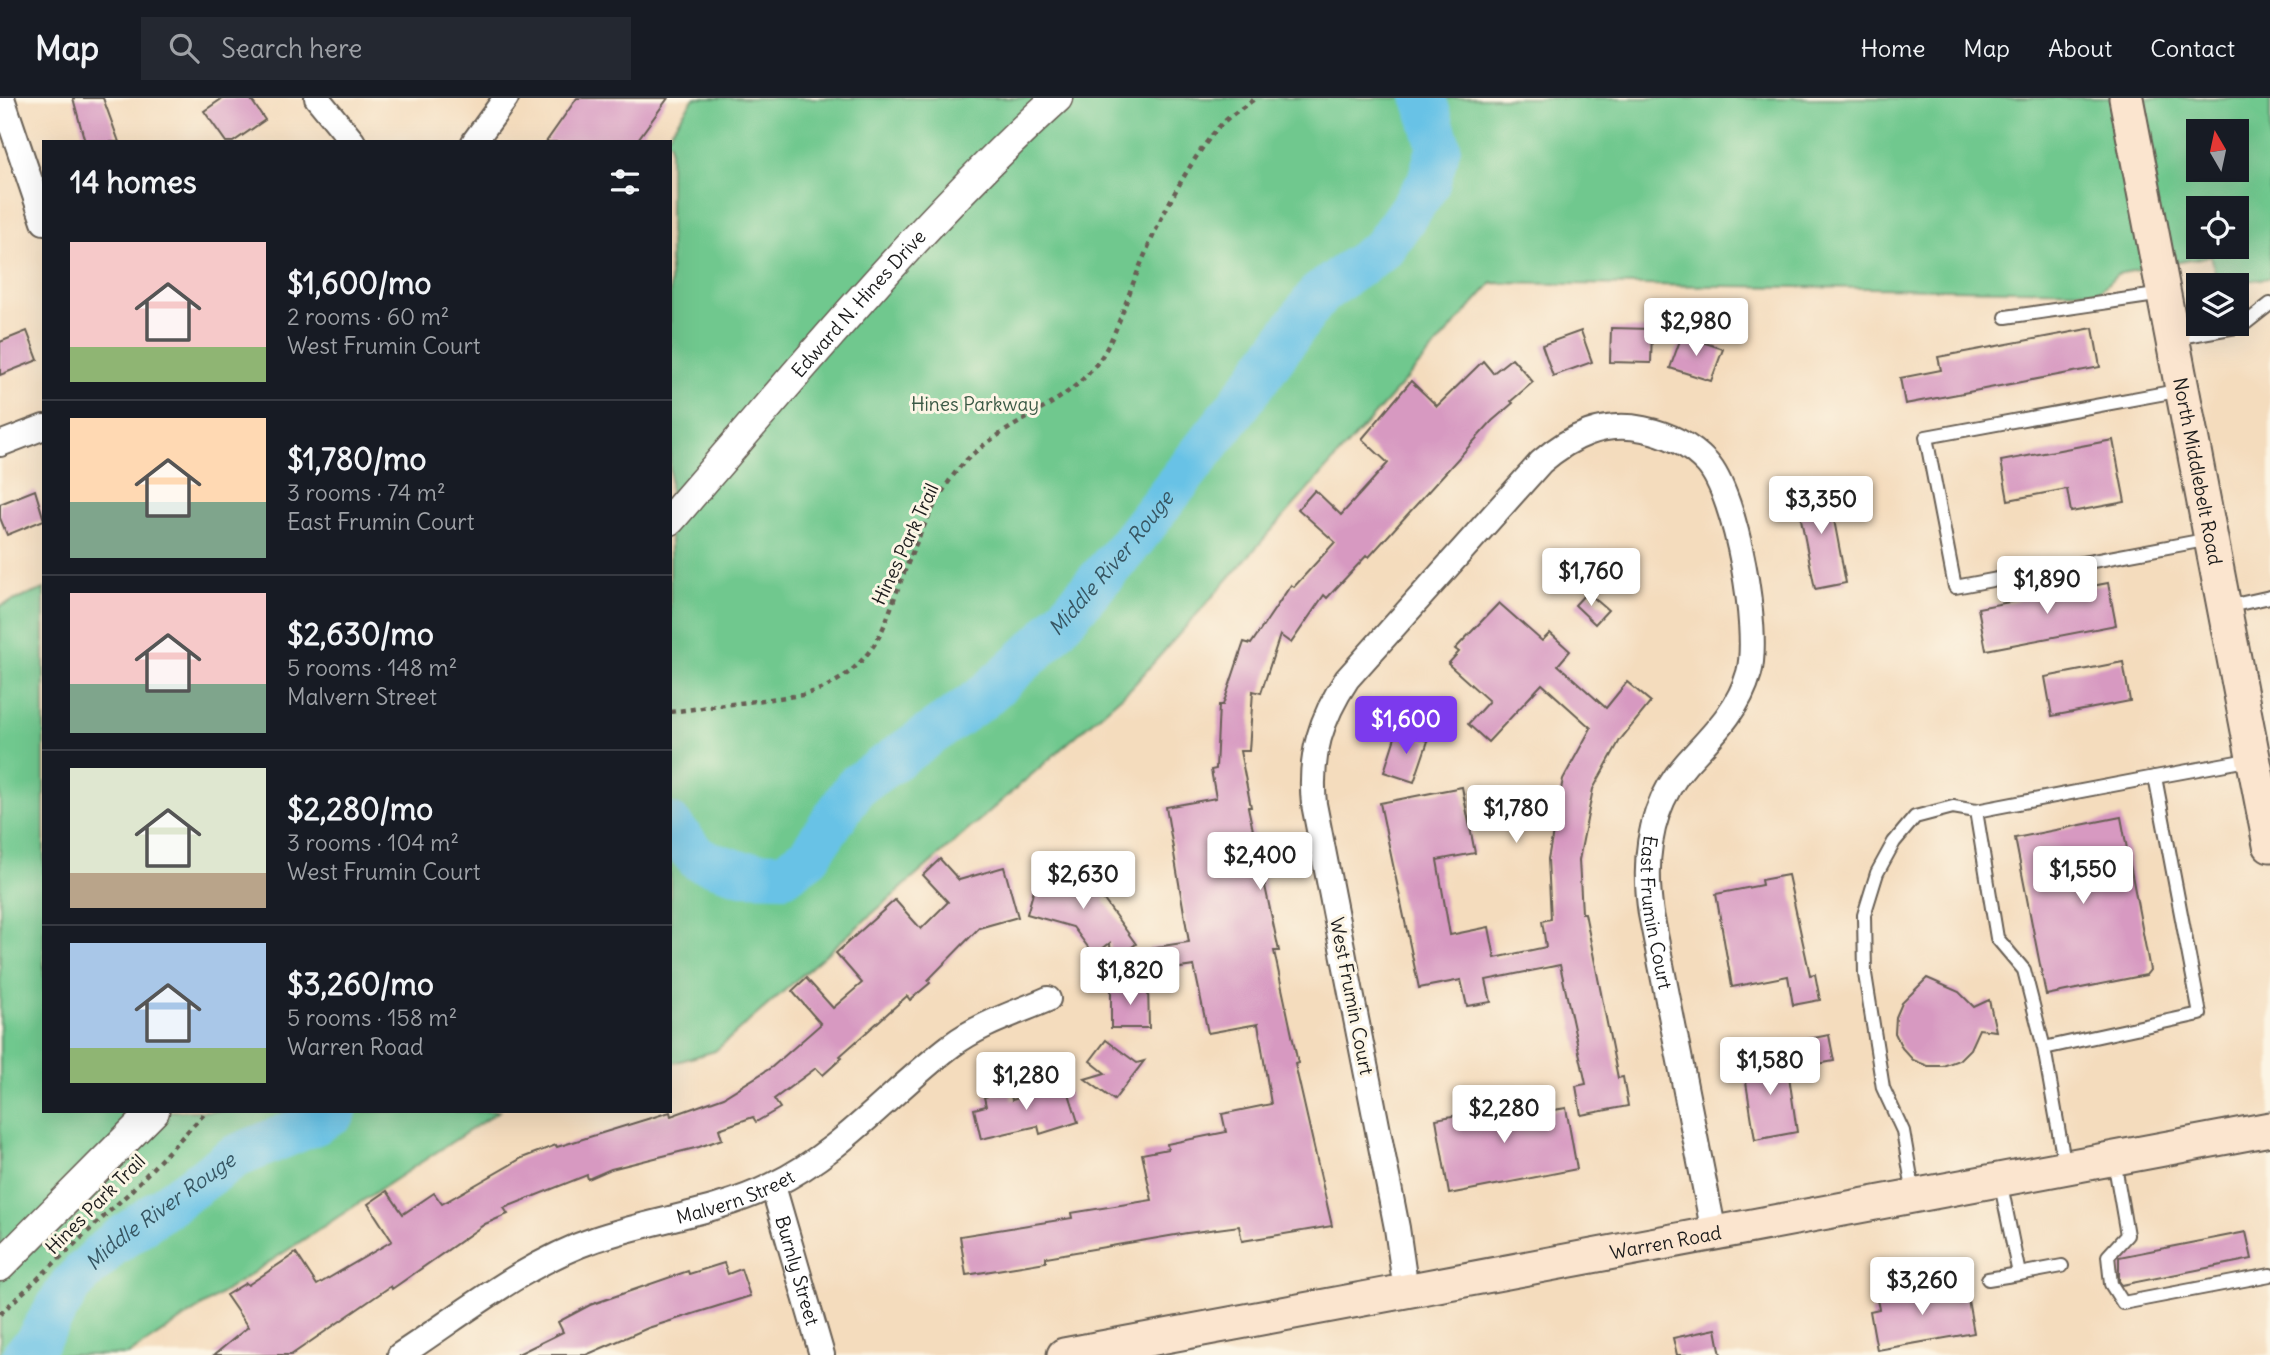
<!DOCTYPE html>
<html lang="en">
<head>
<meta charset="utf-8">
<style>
	body { margin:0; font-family:Delius,sans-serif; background:#242831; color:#f1f3f6; height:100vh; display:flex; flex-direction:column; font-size:26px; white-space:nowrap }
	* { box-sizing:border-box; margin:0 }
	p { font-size:23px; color:#9ea1a6 }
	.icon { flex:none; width:38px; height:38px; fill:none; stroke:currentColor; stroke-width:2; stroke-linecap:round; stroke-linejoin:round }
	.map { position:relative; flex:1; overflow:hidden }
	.side { position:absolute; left:42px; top:42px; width:630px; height:973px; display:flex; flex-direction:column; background:#171b24; border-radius:0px; box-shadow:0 7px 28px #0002 }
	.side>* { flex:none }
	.needle { width:46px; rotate:351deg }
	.buttons { position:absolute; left:2186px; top:21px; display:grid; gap:14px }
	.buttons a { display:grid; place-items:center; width:63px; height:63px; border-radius:0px; background:#171b24; box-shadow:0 7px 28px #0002; font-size:35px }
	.price { position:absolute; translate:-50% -60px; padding:0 16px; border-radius:7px; background:#fff; color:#222; font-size:23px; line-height:46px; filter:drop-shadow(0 2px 4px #0008) }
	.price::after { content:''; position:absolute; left:50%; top:42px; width:21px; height:16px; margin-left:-10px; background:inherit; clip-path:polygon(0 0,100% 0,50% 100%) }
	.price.current { background:#7c3aed; color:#fff }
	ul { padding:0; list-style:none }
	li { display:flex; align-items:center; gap:21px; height:175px; padding:0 28px }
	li+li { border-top:2px solid #363941 }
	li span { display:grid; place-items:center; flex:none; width:196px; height:140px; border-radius:0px; color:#555 }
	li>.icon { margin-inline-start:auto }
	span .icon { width:84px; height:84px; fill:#fffc; stroke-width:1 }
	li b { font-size:30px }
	h2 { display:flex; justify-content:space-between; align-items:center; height:84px; padding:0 28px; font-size:30px }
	header { display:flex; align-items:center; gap:42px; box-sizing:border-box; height:98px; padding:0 35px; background:#171b24; border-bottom:2px solid #363941 }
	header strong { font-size:33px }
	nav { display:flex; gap:38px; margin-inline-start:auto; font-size:24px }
	.search { width:490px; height:63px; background:#242831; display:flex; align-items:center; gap:18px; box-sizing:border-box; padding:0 24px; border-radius:0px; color:#9ea1a6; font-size:26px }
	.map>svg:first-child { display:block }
	.green { fill:#6fc88e; stroke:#467255; stroke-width:2; fill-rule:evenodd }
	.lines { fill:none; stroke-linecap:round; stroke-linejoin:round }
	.river { stroke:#68c2e6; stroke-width:44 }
	.building { fill:#d799c1 }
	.service-casing { stroke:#685f54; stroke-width:16 }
	.minor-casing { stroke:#685f54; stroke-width:28 }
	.tertiary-casing { stroke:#685f54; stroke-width:33 }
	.secondary-casing { stroke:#685f54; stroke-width:37 }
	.path { stroke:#685f54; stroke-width:4.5; stroke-dasharray:5 5; stroke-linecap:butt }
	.service { stroke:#fff; stroke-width:12 }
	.minor { stroke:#fff; stroke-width:24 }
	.tertiary { stroke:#fff; stroke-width:30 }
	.secondary { stroke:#fbe5cf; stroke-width:33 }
	.labels { text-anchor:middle; stroke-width:6; stroke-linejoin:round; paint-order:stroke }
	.street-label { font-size:19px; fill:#1c1c1c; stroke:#fcf5e5 }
	.park-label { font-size:19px; fill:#395844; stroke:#fcf5e5 }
	.water-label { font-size:21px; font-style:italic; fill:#375663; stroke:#fcf5e5 }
</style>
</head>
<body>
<header>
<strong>Map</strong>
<div class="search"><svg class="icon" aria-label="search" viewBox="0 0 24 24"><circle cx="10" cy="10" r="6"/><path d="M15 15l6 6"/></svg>Search here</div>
<nav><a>Home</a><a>Map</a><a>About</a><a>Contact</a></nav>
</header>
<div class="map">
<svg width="2270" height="1257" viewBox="0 0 2270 1257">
	<rect width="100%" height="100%" fill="#fcf5e5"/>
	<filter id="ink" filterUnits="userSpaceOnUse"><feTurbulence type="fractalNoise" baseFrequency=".0143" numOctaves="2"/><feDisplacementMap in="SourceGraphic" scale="14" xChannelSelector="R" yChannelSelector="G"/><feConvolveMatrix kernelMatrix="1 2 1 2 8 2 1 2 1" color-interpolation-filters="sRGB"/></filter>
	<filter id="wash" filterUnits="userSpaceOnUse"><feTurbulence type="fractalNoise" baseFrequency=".00686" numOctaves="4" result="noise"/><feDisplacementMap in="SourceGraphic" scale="28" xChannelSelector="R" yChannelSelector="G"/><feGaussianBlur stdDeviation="1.57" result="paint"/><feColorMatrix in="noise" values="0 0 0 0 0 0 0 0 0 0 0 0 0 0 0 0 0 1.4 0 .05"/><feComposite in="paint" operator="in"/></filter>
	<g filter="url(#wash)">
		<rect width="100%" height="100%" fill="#f4dcbd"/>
		<g class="green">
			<path d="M694 0H2270V180L2218 187 2211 158 2117 176 2100 193 1492 185 1132 589 715 953 670 966V44H663ZM2198 33H2236V72H2198ZM2198 110H2236V149H2198Z"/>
			<path d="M44 491V1013H499L128 1257H0V508Z"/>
		</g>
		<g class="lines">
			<g class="river">
				<path id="s1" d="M670 727 698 761 742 775 784 776 808 759 856 688 981 601 1045 543 1126 451 1237 309 1319 196 1383 150 1428 86 1439 48 1424 0"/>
				<path id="s2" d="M24 1257 33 1249 71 1187 109 1149 234 1059 316 1025 335 1013"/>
			</g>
		</g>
		<g id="blocks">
			<g class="building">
				<path d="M73 0H103L119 44H85Z"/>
				<path d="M223 0H250L265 22 233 44H226L204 13Z"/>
				<path d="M577 0H668L636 44H546Z"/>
				<path d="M1611 230 1652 231 1651 265 1610 264Z"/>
				<path d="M2093 230 2100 269 1905 306 1900 280 1941 272 1938 259Z"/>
				<path d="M27 233 38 262 0 277V244Z"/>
				<path d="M1581 233 1592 264 1553 278 1542 247Z"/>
				<path d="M1682 237 1723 251 1711 283 1670 270Z"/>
				<path d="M1512 260 1533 284 1511 303 1513 305 1492 323 1369 459 1367 457 1327 500 1324 497 1291 545 1280 537 1261 595 1253 593 1249 653H1240L1251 709H1248L1279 853H1274L1298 965 1295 966 1332 1128 1242 1143 1239 1128 1187 1135 1046 1159V1164L966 1177 960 1138 1072 1120 1071 1115 1152 1102 1142 1056 1168 1051 1167 1046 1226 1034 1222 1016 1271 1006 1258 926 1208 935 1194 868 1153 874 1149 850 1189 844 1166 709 1216 700 1211 672 1216 671 1219 607H1223L1244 544 1251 546 1291 487 1294 489 1335 444 1298 411 1315 392 1341 417 1388 365 1362 341 1411 283 1437 308 1483 263 1493 275Z"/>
				<path d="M2113 342 2125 404 2071 414 2067 391 2008 402 2001 363Z"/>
				<path d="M1827 385 1846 485 1815 491 1795 391Z"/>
				<path d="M35 392 44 422 7 437 0 420V406Z"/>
				<path d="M2108 485 2116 527 1986 552 1978 510Z"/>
				<path d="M1587 494 1608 512 1595 526 1575 507Z"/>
				<path d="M1499 505 1542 543 1550 535 1570 553 1558 567 1606 610 1627 584 1651 604 1620 642 1593 691 1579 762 1582 815H1585L1618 980 1623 979 1628 1008 1581 1017 1576 988 1586 986 1560 867 1486 882 1491 904 1467 908 1461 882 1419 890 1380 705 1462 689 1475 755 1437 762 1450 837 1489 829 1495 860 1546 849 1542 823 1551 821 1548 761 1563 681 1591 630 1542 586 1488 644 1468 626 1489 603 1448 566 1459 554 1455 551Z"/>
				<path d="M2123 564 2130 603 2052 618 2045 579Z"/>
				<path d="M1397 633 1428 643 1414 684 1384 674Z"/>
				<path d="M2121 719 2150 872 2146 877 2046 897 2015 740Z"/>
				<path d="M940 761 959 782 1004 769 1018 819 979 830 928 882 930 885 910 902 907 898 840 958 842 960 823 977 816 970 774 1001 780 1010 756 1024 753 1019 719 1031 722 1041 699 1049 611 1071 588 1081 587 1077 504 1110 508 1116 485 1126 392 1191 391 1188 291 1257H214L248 1229 226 1197 246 1185 248 1187 296 1155 317 1187 392 1143 368 1106 387 1093 403 1116 434 1095 442 1106 522 1060 556 1047 557 1049 670 1014 671 1018 724 999 772 969 821 926 792 893 806 880 833 910 862 885 836 855 895 802 921 831 948 804 923 777Z"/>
				<path d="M1101 767 1120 780 1104 802 1136 846 1111 864 1110 845 1094 857 1073 829 1027 816 1038 777 1084 790Z"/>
				<path d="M1788 777 1810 877 1815 876 1820 902 1793 907 1788 878 1732 889 1716 796 1762 787 1761 782Z"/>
				<path d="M1927 880 1959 894 1974 909 1989 902 1996 933 1979 931 1970 951 1959 962 1943 968H1928L1913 962 1902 950 1895 935 1896 919 1902 905Z"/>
				<path d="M1148 888 1149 930H1111V889Z"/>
				<path d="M1829 937 1834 963 1807 968 1803 942Z"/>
				<path d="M1106 942 1137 965 1144 963 1114 1002 1085 981 1105 975 1090 963Z"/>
				<path d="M1786 957 1797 1034 1755 1042 1743 965Z"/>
				<path d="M1066 986 1078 1024 1040 1036 1038 1028 981 1041 974 1011 986 1008 984 999 1010 993 1012 1002Z"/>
				<path d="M1521 996 1525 1017 1566 1010 1577 1071 1449 1096 1436 1021 1496 1010 1494 1001Z"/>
				<path d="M2246 1134 2252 1161 2122 1187 2119 1183V1159Z"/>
				<path d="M724 1165 728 1176 741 1171 750 1198 648 1230 586 1257H516L563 1234 558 1224 590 1207 688 1173 689 1176Z"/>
				<path d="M1965 1186 1974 1235 1877 1252 1870 1213 1879 1211 1877 1202Z"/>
				<path d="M1716 1231 1721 1257H1677L1673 1240Z"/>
			</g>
		</g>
	</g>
	<g filter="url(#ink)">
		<use href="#blocks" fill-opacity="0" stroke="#685f54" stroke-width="2"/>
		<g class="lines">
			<defs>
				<g id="service">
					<path d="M2006 219 2163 196"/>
					<path d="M2174 240 2242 228 2270 206"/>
					<path d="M2182 292 1926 339 1955 489 2210 441"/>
					<path d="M2225 509 2270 499"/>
					<path d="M2155 679 2253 661"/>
					<path d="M2044 950 2200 916 2155 679 1976 713 1997 840 2024 872 2044 950 2065 1069"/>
					<path d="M2114 1062 2127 1137 2108 1158 2111 1186 2123 1205 2270 1177"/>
					<path d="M2000 1082 2019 1176 2062 1168"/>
					<path d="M1914 1097 1903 1033 1883 990 1865 876 1864 817 1877 775 1894 744 1915 719 1953 709 1976 713"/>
					<path d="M1988 1181 2019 1176"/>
				</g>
				<g id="minor">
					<path d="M2 0 44 124"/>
					<path d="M317 0 353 44"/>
					<path d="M474 44 506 0"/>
					<path d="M0 346 44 329"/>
					<path id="s3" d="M773 1088 822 1257"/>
					<path id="s4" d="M1406 1193 1397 1130 1314 706C1309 658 1321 620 1347 581L1541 364C1571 338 1603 323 1643 331 1668 336 1690 347 1707 365 1737 398 1760 533 1749 575 1738 614 1711 638 1686 666 1648 709 1643 763 1651 816L1714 1135"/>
					<path id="s5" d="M400 1257C463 1216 525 1165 596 1141 655 1121 717 1115 773 1087 842 1054 892 992 952 947 980 926 1016 915 1048 901"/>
				</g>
				<g id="tertiary">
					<path id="s6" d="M670 422C795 278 916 129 1057 0"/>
					<path d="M0 1168 154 1013"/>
				</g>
				<g id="secondary">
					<path id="s7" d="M2126 0 2270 747"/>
					<path id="s8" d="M1064 1257 2270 1031"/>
				</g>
			</defs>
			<use href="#service" class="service-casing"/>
			<use href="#minor" class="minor-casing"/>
			<use href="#tertiary" class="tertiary-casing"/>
			<use href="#secondary" class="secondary-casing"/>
			<g class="path">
				<path d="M670 614 802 597C830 590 854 575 871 551 883 536 890 512 897 493 912 454 928 413 952 379 987 329 1056 316 1094 269 1115 244 1124 207 1136 178 1155 130 1185 68 1218 30 1228 18 1244 9 1256 0"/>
				<path d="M0 1216 128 1096 207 1013"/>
			</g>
			<use href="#service" class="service"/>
			<use href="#minor" class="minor"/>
			<use href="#tertiary" class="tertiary"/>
			<use href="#secondary" class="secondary"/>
		</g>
	</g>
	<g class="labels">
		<g class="street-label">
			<text dy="7" stroke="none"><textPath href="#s6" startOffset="287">Edward N. Hines Drive</textPath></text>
			<text dy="7" stroke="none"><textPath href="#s7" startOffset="380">North Middlebelt Road</textPath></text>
			<text transform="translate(905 446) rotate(-65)" y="7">Hines Park Trail</text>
			<text dy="7" stroke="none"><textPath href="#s4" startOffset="1592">East Frumin Court</textPath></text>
			<text transform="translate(1352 898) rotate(79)" y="7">West Frumin Court</text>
			<text dy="7" stroke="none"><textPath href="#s5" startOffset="374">Malvern Street</textPath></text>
			<text transform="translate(95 1106) rotate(-45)" y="7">Hines Park Trail</text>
			<text dy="7" stroke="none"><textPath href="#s8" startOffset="612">Warren Road</textPath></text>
			<text dy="7" stroke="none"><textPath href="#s3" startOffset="88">Burnly Street</textPath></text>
		</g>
		<g class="park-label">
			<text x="975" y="313">Hines Parkway</text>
		</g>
		<g class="water-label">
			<text dy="7" stroke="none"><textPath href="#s1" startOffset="588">Middle River Rouge</textPath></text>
			<text dy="7" stroke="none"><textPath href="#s2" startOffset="201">Middle River Rouge</textPath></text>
		</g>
	</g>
</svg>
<div class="buttons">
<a><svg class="needle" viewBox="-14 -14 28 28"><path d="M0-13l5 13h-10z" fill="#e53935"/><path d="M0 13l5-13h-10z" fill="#9ea1a6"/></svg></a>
<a><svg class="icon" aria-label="locate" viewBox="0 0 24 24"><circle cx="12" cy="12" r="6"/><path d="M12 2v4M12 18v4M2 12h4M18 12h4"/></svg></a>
<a><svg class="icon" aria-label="layers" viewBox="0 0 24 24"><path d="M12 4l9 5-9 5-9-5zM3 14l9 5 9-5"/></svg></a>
</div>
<b class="price" style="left:1696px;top:260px">$2,980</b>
<b class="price" style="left:1821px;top:438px">$3,350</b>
<b class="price" style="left:1591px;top:510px">$1,760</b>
<b class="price" style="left:2047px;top:518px">$1,890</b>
<b class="price current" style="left:1406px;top:658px">$1,600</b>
<b class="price" style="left:1516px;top:747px">$1,780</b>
<b class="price" style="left:1260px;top:794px">$2,400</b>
<b class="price" style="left:2083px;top:808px">$1,550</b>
<b class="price" style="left:1083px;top:813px">$2,630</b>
<b class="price" style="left:1130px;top:909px">$1,820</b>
<b class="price" style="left:1770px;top:999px">$1,580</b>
<b class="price" style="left:1026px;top:1014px">$1,280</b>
<b class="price" style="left:1504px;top:1047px">$2,280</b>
<b class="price" style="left:1922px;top:1219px">$3,260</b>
<section class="side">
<h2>14 homes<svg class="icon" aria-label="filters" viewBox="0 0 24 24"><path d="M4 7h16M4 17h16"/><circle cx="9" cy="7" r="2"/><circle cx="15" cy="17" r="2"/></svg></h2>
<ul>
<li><span style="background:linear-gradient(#f6c9c9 75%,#8fb573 0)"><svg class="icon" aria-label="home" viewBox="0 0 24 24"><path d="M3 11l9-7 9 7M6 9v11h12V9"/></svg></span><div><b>$1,600/mo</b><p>2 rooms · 60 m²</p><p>West Frumin Court</p></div></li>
<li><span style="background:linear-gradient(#ffd9b3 60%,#7fa58c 0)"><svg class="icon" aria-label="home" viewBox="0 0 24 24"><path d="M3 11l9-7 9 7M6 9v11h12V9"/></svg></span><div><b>$1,780/mo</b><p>3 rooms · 74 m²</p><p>East Frumin Court</p></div></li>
<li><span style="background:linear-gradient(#f6c9c9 65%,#7fa58c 0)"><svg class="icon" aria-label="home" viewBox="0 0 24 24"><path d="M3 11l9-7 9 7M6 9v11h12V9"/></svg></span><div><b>$2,630/mo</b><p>5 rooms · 148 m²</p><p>Malvern Street</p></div></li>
<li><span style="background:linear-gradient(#dfe7d0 75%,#b9a48a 0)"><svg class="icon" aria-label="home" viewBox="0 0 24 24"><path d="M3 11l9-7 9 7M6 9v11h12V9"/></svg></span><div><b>$2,280/mo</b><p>3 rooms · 104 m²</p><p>West Frumin Court</p></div></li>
<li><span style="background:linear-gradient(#a9c7e8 75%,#8fb573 0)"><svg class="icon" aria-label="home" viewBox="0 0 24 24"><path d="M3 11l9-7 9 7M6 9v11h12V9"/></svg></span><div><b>$3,260/mo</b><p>5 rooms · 158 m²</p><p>Warren Road</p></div></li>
</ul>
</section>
</div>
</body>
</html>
